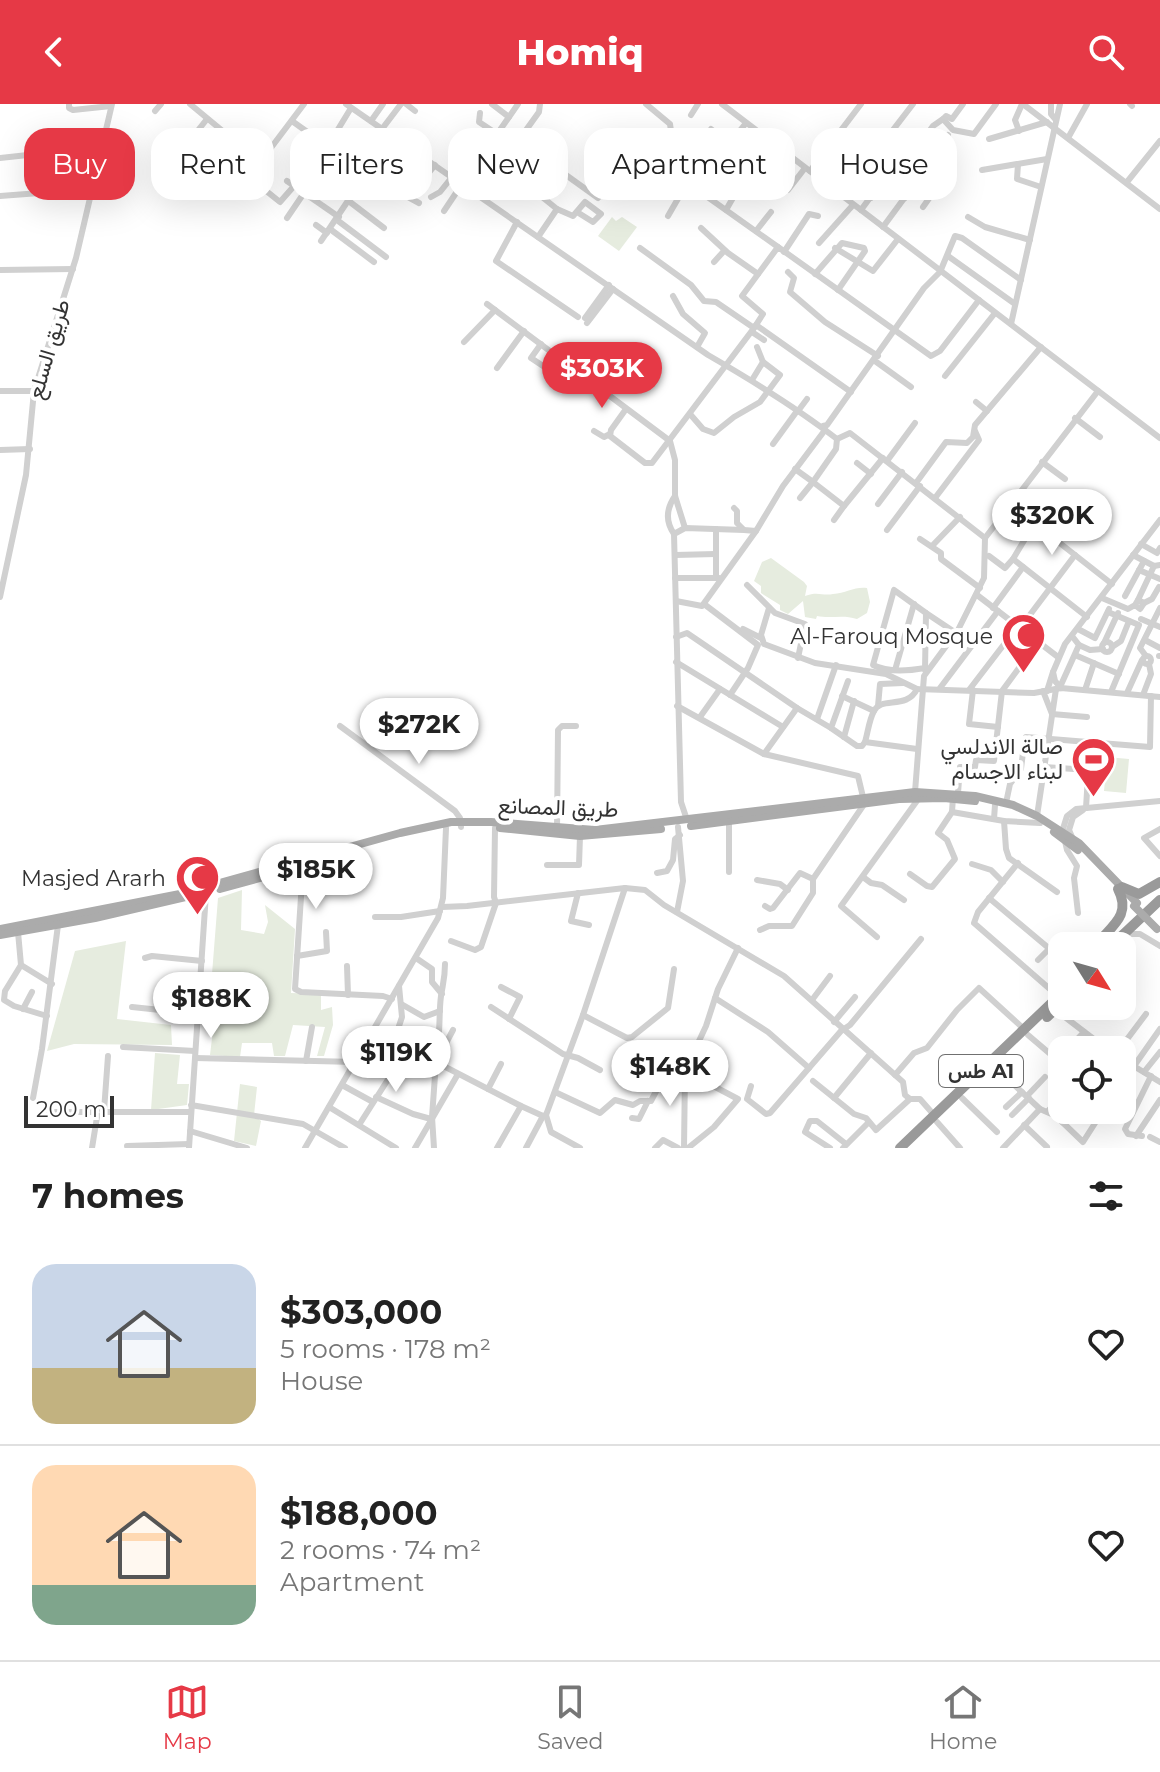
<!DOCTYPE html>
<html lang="en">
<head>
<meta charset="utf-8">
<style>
	body { margin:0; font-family:Montserrat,Vazirmatn,sans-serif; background:#f6f6f6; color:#222; height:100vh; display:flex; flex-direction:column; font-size:30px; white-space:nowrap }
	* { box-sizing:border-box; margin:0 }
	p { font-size:26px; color:#767676 }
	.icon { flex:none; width:44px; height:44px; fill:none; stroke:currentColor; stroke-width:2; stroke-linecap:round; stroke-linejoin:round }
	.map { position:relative; height:1044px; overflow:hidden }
	.side { display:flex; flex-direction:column; background:#fff; flex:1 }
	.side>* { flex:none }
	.hud { position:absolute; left:24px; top:24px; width:1112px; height:72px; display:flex; gap:16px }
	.needle { width:52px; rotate:127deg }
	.controls { position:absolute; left:1048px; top:828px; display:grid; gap:16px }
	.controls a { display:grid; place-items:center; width:88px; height:88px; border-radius:16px; background:#fff; box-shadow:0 8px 32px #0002; font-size:40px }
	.scale { position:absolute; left:24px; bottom:20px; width:90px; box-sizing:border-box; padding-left:8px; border:4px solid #333; border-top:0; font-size:22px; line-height:28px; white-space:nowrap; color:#333; -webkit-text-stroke:6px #fff; paint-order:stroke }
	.price { position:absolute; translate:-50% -68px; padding:0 18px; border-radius:28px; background:#fff; color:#222; font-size:26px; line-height:52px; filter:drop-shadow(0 2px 4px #0008) }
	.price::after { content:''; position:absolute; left:50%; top:48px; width:24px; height:18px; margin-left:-12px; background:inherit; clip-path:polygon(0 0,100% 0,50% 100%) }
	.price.selected { background:#e63946; color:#fff }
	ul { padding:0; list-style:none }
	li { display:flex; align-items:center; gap:24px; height:200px; padding:0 32px }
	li+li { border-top:2px solid #e0e0e0 }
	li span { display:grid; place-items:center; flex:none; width:224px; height:160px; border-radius:24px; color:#555 }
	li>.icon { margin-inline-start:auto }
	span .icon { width:96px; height:96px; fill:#fffc; stroke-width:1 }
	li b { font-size:34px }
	h2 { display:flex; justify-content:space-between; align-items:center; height:96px; padding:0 32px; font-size:34px }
	.pill { padding:0 28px; border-radius:24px; background:#fff; box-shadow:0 8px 32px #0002; font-size:28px; line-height:72px }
	.pill.selected { background:#e63946; color:#fff }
	header { display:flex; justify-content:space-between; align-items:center; height:104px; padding:0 32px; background:#e63946; color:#fff; font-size:36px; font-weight:800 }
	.tab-bar { display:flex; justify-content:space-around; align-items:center; height:112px; border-top:2px solid #e0e0e0; background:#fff; font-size:22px; color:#767676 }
	.tab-bar a { display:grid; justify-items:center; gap:4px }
	.tab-bar .selected { color:#e63946 }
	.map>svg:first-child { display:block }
	.green { fill:#e6ecdf }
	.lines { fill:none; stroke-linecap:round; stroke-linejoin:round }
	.minor { stroke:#d0d0d0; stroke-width:6 }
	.major { stroke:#ababab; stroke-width:8 }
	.highway { stroke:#9a9a9a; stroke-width:10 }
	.major-bridge { stroke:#ababab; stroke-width:8 }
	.labels { text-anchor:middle; stroke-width:8; stroke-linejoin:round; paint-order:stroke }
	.shield { fill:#fff; stroke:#707070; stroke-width:2 }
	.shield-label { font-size:20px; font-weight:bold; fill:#333 }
	.street-label { font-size:22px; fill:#333; stroke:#fff }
	.poi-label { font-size:22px; fill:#333; stroke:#fff; text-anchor:end }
</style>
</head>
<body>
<header><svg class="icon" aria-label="back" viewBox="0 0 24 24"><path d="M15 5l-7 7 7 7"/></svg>Homiq<svg class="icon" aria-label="search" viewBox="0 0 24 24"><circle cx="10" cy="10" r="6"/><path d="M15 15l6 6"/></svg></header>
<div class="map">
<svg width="1160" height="1044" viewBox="0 0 1160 1044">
	<rect width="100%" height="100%" fill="#fff"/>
	<g class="green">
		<path d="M612 113 616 117 622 113 637 123 619 147 598 132Z"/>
		<path d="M771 454 804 478 807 482 805 492C818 487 822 492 833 490 846 489 856 482 867 484L870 498 867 509 857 515C842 510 832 515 817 512L816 515 805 513 803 497 788 510 780 506V501L761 489V482L754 477 762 458Z"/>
		<path d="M1107 653 1129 655 1126 689 1104 687Z"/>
		<path d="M242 786 241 826 264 830 268 818 265 801 295 825 291 889 321 890V906L332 903 333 921 324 952H317L325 923 293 921 285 952H274L272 939H242L240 953 210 951 214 918 229 920 234 899 222 895 224 874 212 870 218 794Z"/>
		<path d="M126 837 117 915 171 921 172 941 74 940 47 947 75 847Z"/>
		<path d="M155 949 180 951 177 980H189L187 1001 151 1006Z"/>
		<path d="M240 980 257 983 254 1011 261 1017 256 1042 234 1037Z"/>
	</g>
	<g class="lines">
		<g class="minor">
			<path d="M69 0V4L73 6 111 2"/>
			<path d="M190 0 254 53 265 48"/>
			<path d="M346 0 708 251C753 277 797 304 837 335L850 329 985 434"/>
			<path d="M406 0 415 7"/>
			<path d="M492 0 509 13"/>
			<path d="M646 0 670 20 673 41 734 92 726 106"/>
			<path d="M722 0 1160 334"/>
			<path d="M1023 0 1160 105"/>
			<path d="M1051 0V10L1056 16"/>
			<path d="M1130 0 1132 2"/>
			<path d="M155 7 161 0"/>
			<path d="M480 9 479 18 497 30"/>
			<path d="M691 11 698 0"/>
			<path d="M943 15 946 12 952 15 963 0"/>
			<path d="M292 17 334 47V53L329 61"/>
			<path d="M371 17 383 0"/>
			<path d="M382 25 401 0"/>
			<path d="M711 25 730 40"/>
			<path d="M337 27 351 4"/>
			<path d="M1019 27 1015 16 1022 0"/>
			<path d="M890 29 904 40"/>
			<path d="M1068 34 1087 0"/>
			<path d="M989 35 1047 18"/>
			<path d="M188 39 207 15"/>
			<path d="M209 48 223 29"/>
			<path d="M722 49 746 19"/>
			<path d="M600 51 629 72 648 55H654L778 143"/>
			<path d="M929 51 940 43 948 31"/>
			<path d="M0 54 101 43"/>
			<path d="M486 57 501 59 506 54 539 8 540 0"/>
			<path d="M1018 60 1017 75 1041 83"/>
			<path d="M741 61 763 31"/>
			<path d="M374 62 379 66 386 81 419 99"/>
			<path d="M982 66 1047 55"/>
			<path d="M810 67 861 0"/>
			<path d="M921 68 935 78 937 83 923 103"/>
			<path d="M566 71 598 94 619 66"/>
			<path d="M889 71 901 55"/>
			<path d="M774 72 789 52"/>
			<path d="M521 76 557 105"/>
			<path d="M287 77 339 113"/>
			<path d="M1127 78 1160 37"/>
			<path d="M420 80 435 61"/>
			<path d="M887 80 905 94"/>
			<path d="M294 82 280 98 249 73 304 0"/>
			<path d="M467 83 486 59 484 49 518 0"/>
			<path d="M788 86 805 64"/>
			<path d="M0 92 92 85"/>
			<path d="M431 93 440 88 452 73"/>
			<path d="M871 94 870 67 866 61 913 0"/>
			<path d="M350 98 384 124"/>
			<path d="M861 106 888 69 885 66 870 67"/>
			<path d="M444 107 462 80"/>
			<path d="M668 112 687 79"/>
			<path d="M968 113 985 123 1030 136"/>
			<path d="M287 114 304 89"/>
			<path d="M337 116 386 153"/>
			<path d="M517 118 496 157 578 213"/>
			<path d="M316 121 327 129"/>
			<path d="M883 123 911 85 927 54 929 45 925 33 933 22 943 15 953 26 974 30 996 0"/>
			<path d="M701 124 728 149 758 170"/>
			<path d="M330 125 374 158"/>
			<path d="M756 127 771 108"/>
			<path d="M538 133 557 105 573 112 585 98 601 110 593 118 577 108"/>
			<path d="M321 137 392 31"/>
			<path d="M819 139 853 101"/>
			<path d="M640 144 691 181 704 197 716 198 754 224 763 210 742 192 778 143 931 252 940 247 979 196"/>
			<path d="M835 144 873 167 898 135"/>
			<path d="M784 148 809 110 818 112"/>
			<path d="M948 152 1015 200"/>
			<path d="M714 158 724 147"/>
			<path d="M0 166 73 165"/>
			<path d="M788 168 794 174 790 188 825 218 878 252"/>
			<path d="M815 170 842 139 864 144 865 147 838 186"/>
			<path d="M673 192 683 210 705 229 697 243"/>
			<path d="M487 200 670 337 675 356V392L685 424"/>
			<path d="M585 214 609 181"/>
			<path d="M587 219 613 185"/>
			<path d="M1011 220 1060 0"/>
			<path d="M756 221 851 288"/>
			<path d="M752 228 764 236"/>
			<path d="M464 238 495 206"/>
			<path d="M541 240 531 254 543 262"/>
			<path d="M875 257 911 283"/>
			<path d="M497 264 524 227"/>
			<path d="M945 272 995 209"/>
			<path d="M752 276 763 258 757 243"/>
			<path d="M0 287H34"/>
			<path d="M976 298 987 307"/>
			<path d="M626 305 611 326 610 332 645 359H652L754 224"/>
			<path d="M798 307 807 295"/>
			<path d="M690 310 703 325 714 329 734 313 760 298 780 271 763 258"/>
			<path d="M1075 314 1100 333"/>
			<path d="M823 322 827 321 924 184 940 168 955 132 962 134 1021 176"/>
			<path d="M594 327 604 333 610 330"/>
			<path d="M837 335 836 345 813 378 844 402 883 354"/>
			<path d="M773 340 797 307"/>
			<path d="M0 346 30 345"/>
			<path d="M887 357 915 319"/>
			<path d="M1042 358 1065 375"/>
			<path d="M857 359 871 370"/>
			<path d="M795 365 813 378 800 394"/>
			<path d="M916 379 946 338 967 339 973 333 975 321 1041 243"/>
			<path d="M935 394 979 336 975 327"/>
			<path d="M878 400 902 368"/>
			<path d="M1010 400 1112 480"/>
			<path d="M734 404 737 407V419L744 426 756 427 783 382 825 326"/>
			<path d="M834 416 844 402"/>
			<path d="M1034 420 1013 455 1087 513"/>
			<path d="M887 426 920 382"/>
			<path d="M674 430C665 417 666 405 675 392"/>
			<path d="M920 435 941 449V455L980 484"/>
			<path d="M1141 440 1157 449 1160 444"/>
			<path d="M932 442 960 413"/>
			<path d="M675 451 716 450"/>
			<path d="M1133 451 1154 462 1160 461"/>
			<path d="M989 452 1005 464 1013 455"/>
			<path d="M1139 466 1160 475"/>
			<path d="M675 474H719"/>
			<path d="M716 474V425"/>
			<path d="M747 481 775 509 805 520 798 554"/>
			<path d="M977 491 1058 553"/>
			<path d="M1125 492 1144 457"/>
			<path d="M0 493 26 371 34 287 76 154 112 0"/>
			<path d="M1102 494 1128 505 1135 501 1140 505 1144 499 1138 496 1135 501"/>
			<path d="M1138 496 1154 462"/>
			<path d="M676 497 702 502 756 427"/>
			<path d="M1144 499 1152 495 1159 483"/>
			<path d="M704 500 758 541 748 564 730 591"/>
			<path d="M769 504 761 531 764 540 815 559 886 570 917 585 1034 589 1061 584 1160 593"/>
			<path d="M993 504 1023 463"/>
			<path d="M1108 508 1139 521 1111 588"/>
			<path d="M926 509 956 529"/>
			<path d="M1141 515 1160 523"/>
			<path d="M1020 524 1075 451"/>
			<path d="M743 525 761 534"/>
			<path d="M1078 525 1095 534 1109 505"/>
			<path d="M676 533 687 529 797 604 831 624"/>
			<path d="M1145 536 1160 544"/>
			<circle cx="1107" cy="543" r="5"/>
			<path d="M1104 539 1118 509"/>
			<path d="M1079 541 1090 546 1103 545"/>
			<path d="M1112 543 1121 537 1129 517"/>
			<path d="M1075 551 1119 570"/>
			<circle cx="1147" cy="556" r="4"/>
			<path d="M1146 552 1140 544 1160 504"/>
			<path d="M1159 552H1160"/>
			<path d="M676 558 783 623"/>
			<path d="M895 566 914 500"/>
			<path d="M925 566 926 509 894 486 873 561C888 569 908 567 925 564"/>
			<path d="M848 577 831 624 857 642H862L865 638 917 645"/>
			<path d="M1060 583 1079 541 1072 532"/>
			<path d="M940 584 998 507"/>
			<path d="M1061 584 1055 577 1053 568 1065 540 1160 416"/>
			<path d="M969 586 1018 522"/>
			<path d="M973 586 969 620 998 623"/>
			<path d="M1085 586 1094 559"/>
			<path d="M1043 587 1052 610 1087 613"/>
			<path d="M1047 587 1053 568"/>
			<path d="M1127 589 1142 556"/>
			<path d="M1143 591 1151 570 1149 560"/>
			<path d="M842 592 874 607"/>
			<path d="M677 602 764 650 858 672 863 693"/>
			<path d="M878 602 880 580 903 579"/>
			<path d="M700 613 720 585"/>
			<path d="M817 615 836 561"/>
			<path d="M340 622 455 707 460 714 461 723"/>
			<path d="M844 633 854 597"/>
			<path d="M1026 633 1150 643 1151 592"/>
			<path d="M865 638C868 628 869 616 874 607 881 592 907 606 917 585"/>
			<path d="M764 650 797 604"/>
			<path d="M1044 663 1089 666"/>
			<path d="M915 688 924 572 958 526 984 474 985 434 1098 287"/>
			<path d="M958 689 960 663H975L976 656 994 657 1002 587 1038 538"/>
			<path d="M953 693 952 708 1004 717 1040 719"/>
			<path d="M1006 699 1010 680 1021 665 1024 640"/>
			<path d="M1086 704 1090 639"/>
			<path d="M1037 712 1056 585"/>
			<path d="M994 715 995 701"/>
			<path d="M687 716 681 698 674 430 685 424 744 426"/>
			<path d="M729 717V768"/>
			<path d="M1004 717 1006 745 1009 754 1057 788"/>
			<path d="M1160 725 1144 734 1160 752"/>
			<path d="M557 727 558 626 562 622H576"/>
			<path d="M1062 728 1067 712 1076 705 1160 697"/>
			<path d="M1072 733 1069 726 1073 713 1083 706"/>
			<path d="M1065 737 1067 746 1077 762 1074 774 1078 809"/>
			<path d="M1018 759 978 808 974 819 1059 893"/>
			<path d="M972 760 991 766 1003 778"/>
			<path d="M547 761H579L580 732"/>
			<path d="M303 762 295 885 301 888 383 892 392 895"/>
			<path d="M657 769 667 767 673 756 675 735 680 731"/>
			<path d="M910 770 927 782 932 783 955 755 947 736 938 729 952 708"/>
			<path d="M863 773 871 779 882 781 904 796"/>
			<path d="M757 776 780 780 788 786"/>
			<path d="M578 789 571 817 589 821"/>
			<path d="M989 794 1051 846 1056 850 1062 845"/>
			<path d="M765 802 770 805 773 804 800 769 813 775"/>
			<path d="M442 803 467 802 625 784 645 786 664 801 784 872 903 978 905 991 910 995H920L934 1011"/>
			<path d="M677 808 683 777 678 723"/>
			<path d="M375 813H401L440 807"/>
			<path d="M760 826 769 822H792L813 789V775L865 699"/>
			<path d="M18 828 21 861 52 880"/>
			<path d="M1131 830H1140L1160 842"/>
			<path d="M877 833 841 802 919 694"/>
			<path d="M1061 833 1067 838 1065 842"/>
			<path d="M451 837 475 846 481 843 496 799 494 793 495 724"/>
			<path d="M297 852 327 847 326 828"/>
			<path d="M145 854 152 852 202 857"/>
			<path d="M416 854 432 865V878L442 890"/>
			<path d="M1038 856 1049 845"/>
			<path d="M21 861 5 887 4 896 14 902 47 912"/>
			<path d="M347 862 348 891"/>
			<path d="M501 883 520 893 509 915"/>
			<path d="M715 894 768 928 809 964"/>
			<path d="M812 896 830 872"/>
			<path d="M403 901 424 913 440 907"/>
			<path d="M1095 902 1107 911 1116 902"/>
			<path d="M132 903 198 910"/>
			<path d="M491 903 563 950 578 954 600 966"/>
			<path d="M23 905 32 888"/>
			<path d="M1054 909 1061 910 1108 946"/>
			<path d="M583 911 627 934 632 933 668 904 674 865"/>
			<path d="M834 918 855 893"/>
			<path d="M374 926 521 1002 543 1012 546 1011"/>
			<path d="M1028 931 1062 960"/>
			<path d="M394 937 402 913 399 882"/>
			<path d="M123 943 195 947"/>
			<path d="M1067 946 1084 928"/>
			<path d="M1119 946 1146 910"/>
			<path d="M195 954 355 958"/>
			<path d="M1122 955 1160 978"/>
			<path d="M433 956C442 934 438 915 441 892 443 879 445 874 445 860"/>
			<path d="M306 957 312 923"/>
			<path d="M1134 962 1160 925"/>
			<path d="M995 963 1040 1005"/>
			<path d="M685 967 738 995 714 1023 688 1044"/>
			<path d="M1144 968 1160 948"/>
			<path d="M895 971 914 949 927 944 957 906 979 884 1024 925"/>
			<path d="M813 977 854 1010 866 1014 876 1026 910 995"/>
			<path d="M342 981 373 998"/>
			<path d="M751 982 747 995 766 1010 770 1009 841 927 850 921 921 835"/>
			<path d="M488 985 501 960"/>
			<path d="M555 988 600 1009 615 996 633 1001 640 997H651L664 972 675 965 685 969"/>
			<path d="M1027 992 1045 973"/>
			<path d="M376 993 413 1010 431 1015"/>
			<path d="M33 994 42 945 58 821"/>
			<path d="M834 994 871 949"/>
			<path d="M962 994 997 1028"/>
			<path d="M191 1001 303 1020 345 1044"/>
			<path d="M329 1003 396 1044"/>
			<path d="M1006 1003 1022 988"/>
			<path d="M104 1007 108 952"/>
			<path d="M1048 1007 1059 995"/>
			<path d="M49 1008H191"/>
			<path d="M1012 1011 1029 994"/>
			<path d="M632 1014 639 1015 648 997"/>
			<path d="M937 1018 960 1044"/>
			<path d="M1062 1018 1071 1007"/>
			<path d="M359 1021 408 944"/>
			<path d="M1024 1021 1047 1043"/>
			<path d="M190 1027 247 1044"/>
			<path d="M1136 1032 1160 996"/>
			<path d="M1142 1032 1128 1030 1125 1025 1151 972"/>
			<path d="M1150 1033 1160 1038"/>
			<path d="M127 1042 189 1040"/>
			<path d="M92 1044 98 1007"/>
			<path d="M189 1044 206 789"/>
			<path d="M305 1044 438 814 443 794 446 724"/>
			<path d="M415 1044 458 970"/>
			<path d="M434 1044 432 1013 436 958 453 926"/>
			<path d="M497 1044 521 1002"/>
			<path d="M526 1044 543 1012"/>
			<path d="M580 1044 551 1028 546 1011 583 911 625 784"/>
			<path d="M655 1044 663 1036 678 1044"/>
			<path d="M684 1044 685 967 706 922 718 885 738 844"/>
			<path d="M830 1044 805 1028 810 1017H817L846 1040"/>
			<path d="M843 1044 868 1019"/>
			<path d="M1003 1044 1040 1005 1056 1012 1083 1038 1097 1016"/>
		</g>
		<g class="major">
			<path d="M691 722 899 695 944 694 975 697"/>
			<path d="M500 724 580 732 661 725"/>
			<path d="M1054 728 1078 746"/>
			<path d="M220 785 357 747"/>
			<path d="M0 825 180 790 400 729 451 718H491L595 726 915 688 975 692 1013 701 1037 712 1079 739 1137 799"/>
			<path d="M0 831 95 814 207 788"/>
		</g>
		<g class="highway">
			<path d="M1122 783 1139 790 1160 778"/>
			<path d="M1095 842C1111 822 1132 812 1118 785"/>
			<path d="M1111 842 1160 796"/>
			<path d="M1047 913 1062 899"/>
			<path d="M900 1044 1062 889"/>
		</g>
		<path class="major-bridge" d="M1134 802 1157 825"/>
	</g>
	<defs>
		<symbol id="mosque-pin" viewBox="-11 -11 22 30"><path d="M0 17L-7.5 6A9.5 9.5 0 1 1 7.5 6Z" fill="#e63946" stroke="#fff"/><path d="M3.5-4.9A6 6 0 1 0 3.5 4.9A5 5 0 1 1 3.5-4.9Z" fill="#fff"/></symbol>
		<symbol id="stadium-pin" viewBox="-11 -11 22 30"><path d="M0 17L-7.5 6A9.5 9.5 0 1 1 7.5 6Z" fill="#e63946" stroke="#fff"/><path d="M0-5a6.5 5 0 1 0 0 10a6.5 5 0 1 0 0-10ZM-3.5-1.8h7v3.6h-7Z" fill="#fff"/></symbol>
	</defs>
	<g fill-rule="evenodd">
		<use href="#mosque-pin" x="998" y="506" width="51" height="69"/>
		<use href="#stadium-pin" x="1068" y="630" width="51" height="69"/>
		<use href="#mosque-pin" x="172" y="748" width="51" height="69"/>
	</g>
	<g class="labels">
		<rect class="shield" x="939" y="951" width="84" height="32" rx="6"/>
		<g class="shield-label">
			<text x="981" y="974">طس A1</text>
		</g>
		<g class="street-label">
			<text transform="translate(48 245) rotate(-74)" y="8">طريق السلع</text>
			<text transform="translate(558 703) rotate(2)" y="8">طريق المصانع</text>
		</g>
		<g class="poi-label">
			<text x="993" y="540">Al-Farouq Mosque</text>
			<text x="1063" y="650">صالة الاندلسي<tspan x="1063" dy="25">لبناء الاجسام</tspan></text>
			<text x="166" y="782">Masjed Ararh</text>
		</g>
	</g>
</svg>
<div class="controls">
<a><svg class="needle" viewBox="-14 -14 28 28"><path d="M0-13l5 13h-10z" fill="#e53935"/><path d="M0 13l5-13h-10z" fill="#767676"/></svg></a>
<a><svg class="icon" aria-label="locate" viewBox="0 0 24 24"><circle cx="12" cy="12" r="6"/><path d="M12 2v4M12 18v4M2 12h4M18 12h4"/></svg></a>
</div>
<div class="scale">200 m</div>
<b class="price selected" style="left:602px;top:306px">$303K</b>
<b class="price" style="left:1052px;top:453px">$320K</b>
<b class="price" style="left:419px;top:662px">$272K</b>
<b class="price" style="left:316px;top:807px">$185K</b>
<b class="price" style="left:211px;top:936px">$188K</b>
<b class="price" style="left:396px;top:990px">$119K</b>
<b class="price" style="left:670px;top:1004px">$148K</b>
<div class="hud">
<a class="pill selected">Buy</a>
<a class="pill">Rent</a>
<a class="pill">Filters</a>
<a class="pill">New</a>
<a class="pill">Apartment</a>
<a class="pill">House</a>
</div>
</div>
<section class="side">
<h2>7 homes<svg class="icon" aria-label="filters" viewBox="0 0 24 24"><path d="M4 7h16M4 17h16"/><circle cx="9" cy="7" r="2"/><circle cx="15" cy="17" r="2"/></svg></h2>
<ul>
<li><span style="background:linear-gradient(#c9d6e8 65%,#c2b280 0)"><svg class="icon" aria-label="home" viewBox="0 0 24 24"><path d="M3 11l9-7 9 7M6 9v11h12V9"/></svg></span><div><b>$303,000</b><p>5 rooms · 178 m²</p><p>House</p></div><svg class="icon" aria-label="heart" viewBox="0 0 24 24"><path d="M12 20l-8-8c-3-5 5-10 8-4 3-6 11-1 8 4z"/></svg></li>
<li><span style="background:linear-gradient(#ffd9b3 75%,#7fa58c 0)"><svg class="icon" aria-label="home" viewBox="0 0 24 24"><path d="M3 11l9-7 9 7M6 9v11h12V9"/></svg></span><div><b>$188,000</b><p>2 rooms · 74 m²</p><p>Apartment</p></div><svg class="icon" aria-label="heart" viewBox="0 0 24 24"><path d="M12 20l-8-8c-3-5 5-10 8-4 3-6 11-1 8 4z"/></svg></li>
</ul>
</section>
<nav class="tab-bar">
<a class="selected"><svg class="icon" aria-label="map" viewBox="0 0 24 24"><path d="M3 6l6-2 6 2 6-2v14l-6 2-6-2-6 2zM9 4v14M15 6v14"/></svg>Map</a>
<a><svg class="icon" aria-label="saved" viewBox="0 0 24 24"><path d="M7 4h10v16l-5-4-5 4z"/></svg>Saved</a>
<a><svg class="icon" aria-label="home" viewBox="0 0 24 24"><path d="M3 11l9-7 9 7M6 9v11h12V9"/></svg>Home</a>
</nav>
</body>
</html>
